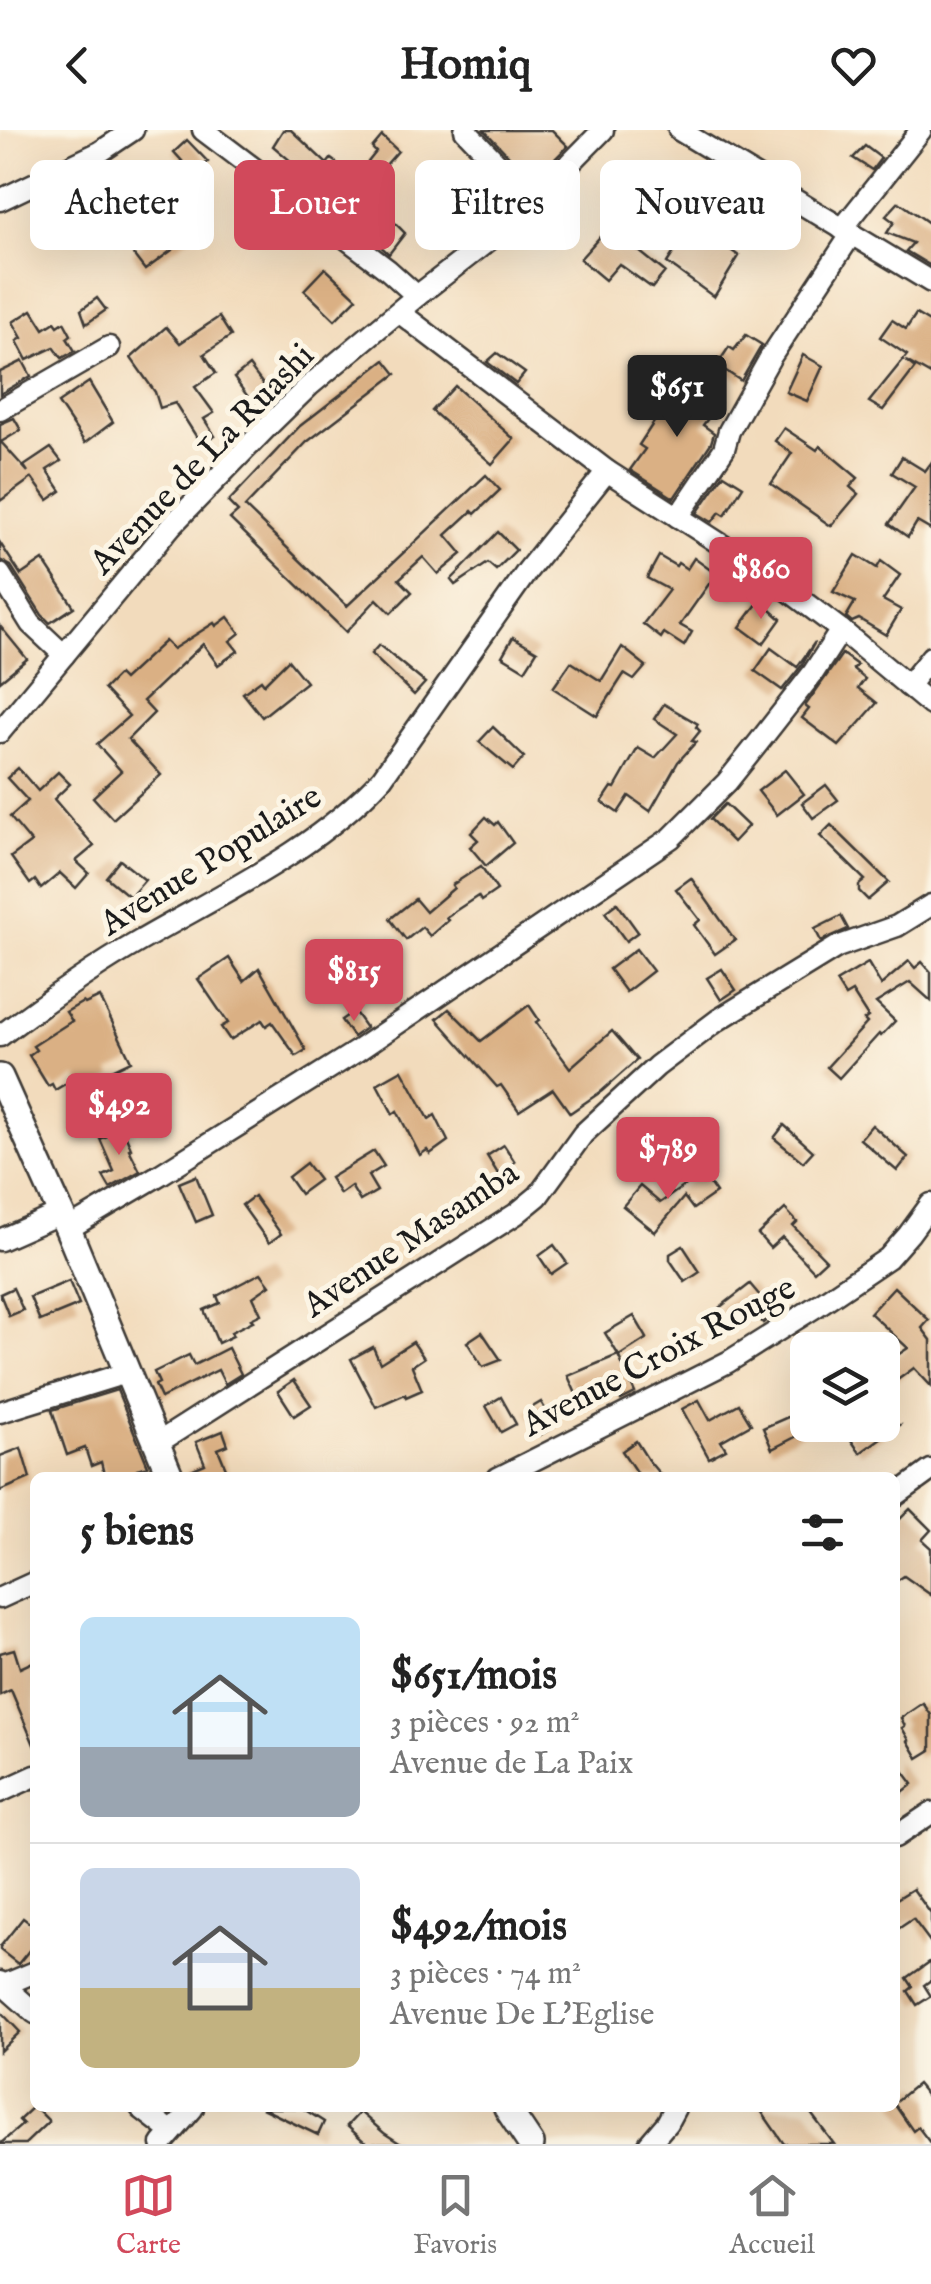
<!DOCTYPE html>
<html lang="fr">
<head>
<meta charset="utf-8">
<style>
	body { margin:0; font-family:"IM FELL English",serif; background:#f6f6f6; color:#222; height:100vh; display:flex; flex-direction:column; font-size:38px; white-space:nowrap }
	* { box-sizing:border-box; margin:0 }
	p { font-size:32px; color:#767676 }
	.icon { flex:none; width:55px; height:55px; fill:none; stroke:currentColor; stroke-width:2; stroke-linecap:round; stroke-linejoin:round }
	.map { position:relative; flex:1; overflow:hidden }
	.details { position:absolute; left:30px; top:1342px; width:870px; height:640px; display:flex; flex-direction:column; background:#fff; border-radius:15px; box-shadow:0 10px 40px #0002 }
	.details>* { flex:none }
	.guide { position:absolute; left:30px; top:30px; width:872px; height:90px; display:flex; gap:20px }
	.controls { position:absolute; left:790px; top:1202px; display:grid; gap:20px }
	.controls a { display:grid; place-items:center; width:110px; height:110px; border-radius:15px; background:#fff; box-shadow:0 10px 40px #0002; font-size:50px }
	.price { position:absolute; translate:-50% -85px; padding:0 22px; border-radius:10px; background:#d1495b; color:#fff; font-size:32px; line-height:65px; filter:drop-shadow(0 2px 5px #0008) }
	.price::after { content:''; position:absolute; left:50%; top:60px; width:30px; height:22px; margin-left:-15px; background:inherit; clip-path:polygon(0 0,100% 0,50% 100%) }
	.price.on { background:#222; color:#fff }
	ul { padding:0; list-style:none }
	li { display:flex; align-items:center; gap:30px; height:250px; padding:0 50px }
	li+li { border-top:2px solid #e0e0e0 }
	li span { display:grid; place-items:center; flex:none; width:280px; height:200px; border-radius:15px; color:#555 }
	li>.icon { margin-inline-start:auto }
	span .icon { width:120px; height:120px; fill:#fffc; stroke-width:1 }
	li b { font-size:42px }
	h2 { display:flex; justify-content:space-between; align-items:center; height:120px; padding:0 50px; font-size:42px }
	.chip { padding:0 35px; border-radius:15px; background:#fff; box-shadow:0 10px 40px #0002; font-size:35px; line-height:90px }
	.chip.on { background:#d1495b; color:#fff }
	header { display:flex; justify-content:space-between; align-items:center; height:130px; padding:0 50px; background:#fff; font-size:45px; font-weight:700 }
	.tab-bar { display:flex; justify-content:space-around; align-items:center; height:140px; border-top:2px solid #e0e0e0; background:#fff; font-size:28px; color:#767676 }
	.tab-bar a { display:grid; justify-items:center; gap:5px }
	.tab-bar .on { color:#d1495b }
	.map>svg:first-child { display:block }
	.building { fill:#dab084 }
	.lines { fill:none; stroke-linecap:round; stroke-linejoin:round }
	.minor-casing { stroke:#3c3934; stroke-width:25 }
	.tertiary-casing { stroke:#3c3934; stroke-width:30 }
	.minor { stroke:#fff; stroke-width:20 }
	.tertiary { stroke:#fff; stroke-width:25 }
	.labels { text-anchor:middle; stroke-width:10; stroke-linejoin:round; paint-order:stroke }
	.street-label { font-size:35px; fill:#1c1c1c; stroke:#fcf5e5 }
</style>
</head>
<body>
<header><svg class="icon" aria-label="back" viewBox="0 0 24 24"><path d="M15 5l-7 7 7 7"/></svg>Homiq<svg class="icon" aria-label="heart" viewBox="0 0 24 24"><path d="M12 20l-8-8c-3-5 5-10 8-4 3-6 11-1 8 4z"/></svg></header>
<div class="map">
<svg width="931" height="2014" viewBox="0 0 931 2014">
	<rect width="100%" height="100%" fill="#fcf5e5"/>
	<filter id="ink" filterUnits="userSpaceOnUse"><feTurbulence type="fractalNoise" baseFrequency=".01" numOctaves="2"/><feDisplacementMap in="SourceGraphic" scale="20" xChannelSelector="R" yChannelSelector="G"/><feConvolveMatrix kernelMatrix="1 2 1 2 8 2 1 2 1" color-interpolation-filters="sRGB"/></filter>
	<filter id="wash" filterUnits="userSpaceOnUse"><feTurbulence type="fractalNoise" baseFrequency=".0048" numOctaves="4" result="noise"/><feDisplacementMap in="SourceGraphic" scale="40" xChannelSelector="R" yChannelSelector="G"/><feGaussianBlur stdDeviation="2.25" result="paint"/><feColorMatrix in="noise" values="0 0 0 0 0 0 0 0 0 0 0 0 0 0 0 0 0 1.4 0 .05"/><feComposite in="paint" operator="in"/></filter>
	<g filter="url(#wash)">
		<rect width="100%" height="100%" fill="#f2dbbc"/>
		<g id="blocks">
			<g class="building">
				<path d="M283 0H291L327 34 331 29 356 47 376 22 372 18 382 6 398 21 356 69 335 52 327 62 273 16Z"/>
				<path d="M484 0H552L568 16 533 51Z"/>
				<path d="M187 10 208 32 189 49 208 71 185 92 195 103 145 140 132 123 144 114 123 87 106 98 86 67 101 58 105 64 135 43 149 60 182 31 174 22Z"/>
				<path d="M865 16 881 28 872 40 853 28Z"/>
				<path d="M899 72 929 93 931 91V136L906 121 913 113 887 103 894 92 886 86Z"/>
				<path d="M615 90 640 110 634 117 665 142 652 158 619 134 605 150 580 129Z"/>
				<path d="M395 93 405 103 389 124 376 112Z"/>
				<path d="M697 96 739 126 714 167 667 133 676 119 679 121Z"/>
				<path d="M325 138 357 168 335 190 304 160Z"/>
				<path d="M97 168 106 180 86 194 81 180Z"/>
				<path d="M32 180 44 199 55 192 58 196 64 192 71 205 67 208 75 221 62 228 54 217 27 230 17 211 22 208 13 192Z"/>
				<path d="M916 184 931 193V245L906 231 915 238 883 280 869 272 907 225 880 207 892 190 906 199Z"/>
				<path d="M219 187 231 206 204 224 216 243 195 257 214 283 204 289 215 306 201 314 175 273 160 278 155 262 131 228 166 197 180 213Z"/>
				<path d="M746 205 762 215 741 251 717 235 729 217 734 220Z"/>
				<path d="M497 223 525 243 516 254 487 232Z"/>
				<path d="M803 225 823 236 807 271 786 262Z"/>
				<path d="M385 230 396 244 307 312 245 377 347 476 486 345 500 360 475 384 472 381 446 405 462 424 438 444 423 427 399 449 412 462 391 483 377 469 346 502 230 389 238 382 228 372 300 296Z"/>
				<path d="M23 231 31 246 0 264V242Z"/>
				<path d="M249 236 275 270 260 283 234 248Z"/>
				<path d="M688 246 720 273 703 295 714 303 711 313 674 368 630 340 645 319 639 315 667 272 673 276Z"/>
				<path d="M89 252 113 292 85 313 58 273Z"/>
				<path d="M455 256 514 309 492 334 432 281Z"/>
				<path d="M14 288 21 300 1 312 28 342 24 336 51 318 61 331 47 340 61 361 48 370 32 348 0 371V294Z"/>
				<path d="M784 298 817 320 820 316 858 348 850 357 858 364 831 396 771 354 792 323 775 311Z"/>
				<path d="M902 327 925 341 931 333V400L917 392 908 407 889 394 915 357 892 343Z"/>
				<path d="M724 344 743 356 725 385 720 382 712 392 697 383Z"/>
				<path d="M498 402 516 420 496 440 488 433 455 455 451 450Z"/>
				<path d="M0 413 21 445 43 430 74 477 50 493 42 485 11 436 0 430Z"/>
				<path d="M856 425 877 438 881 431 900 445 883 470 901 480 886 505 859 489 852 492 846 487 855 472 833 462Z"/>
				<path d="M659 426 676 436 678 433 687 439 694 428 716 444 680 495 692 502 684 516 664 503 661 508 643 494 669 460 647 448Z"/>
				<path d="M730 438 747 450 734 468 717 455Z"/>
				<path d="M760 470 781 489 763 514 740 497Z"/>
				<path d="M228 487 240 503 230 511 238 521 218 535 203 514 143 571 154 583 128 609 161 645 113 689 93 667 121 641 97 614 129 586 104 559 118 545 123 550 165 511 173 519 214 493 216 496Z"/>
				<path d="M0 496 27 529 0 551Z"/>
				<path d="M513 507 537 521 525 540 502 526Z"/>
				<path d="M815 512 802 535 782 560 755 541 771 518 797 537Z"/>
				<path d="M379 515 425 553 414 565 371 524Z"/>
				<path d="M622 517 646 536 634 550 624 544 597 586 553 558 571 532 601 551Z"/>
				<path d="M842 524 857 535 853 539 865 549 858 558 877 573 839 616 802 588 809 579 805 576Z"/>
				<path d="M288 530 306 552 262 587 243 563 261 550 264 554Z"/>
				<path d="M664 574 698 594 696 597 700 601 692 611 696 612 678 632 650 681 629 666 618 683 602 672 612 657 615 658 638 618 655 628 677 604 654 589Z"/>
				<path d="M493 597 524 627 513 640 479 612Z"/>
				<path d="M18 638 38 661 58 642 70 654 54 669 94 716 76 731 89 743 76 758 60 743 41 759 35 750 30 754 11 727 31 712 10 687 28 671 7 648Z"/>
				<path d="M785 640 804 664 777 685 758 661Z"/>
				<path d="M826 655 838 670 813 688 802 673Z"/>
				<path d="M725 674 748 696 733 712 710 689Z"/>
				<path d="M486 687 495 695 498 692 513 713 486 736 470 717 478 710 471 703Z"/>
				<path d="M831 695 889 752 868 770 859 761V755L865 750 820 706Z"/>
				<path d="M120 730 145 750 130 767 106 747Z"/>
				<path d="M481 736 497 760 481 771 478 766 446 787 448 790 430 806 422 797 406 810 390 789 415 769 426 782 454 758 452 755Z"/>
				<path d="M691 748 735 810 715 824 694 795 700 790 676 759Z"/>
				<path d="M617 773 638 802 626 811 605 782Z"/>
				<path d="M841 786 848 799 821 811 815 799Z"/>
				<path d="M636 819 653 841 626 862 609 839Z"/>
				<path d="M229 828 244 851 259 838 306 920 296 926 272 892 266 896 262 890 230 910 221 897 228 893 198 849Z"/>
				<path d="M909 831 915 838 922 832 931 842V871L910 852 876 873 895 891 881 906 879 904 839 948 827 937 867 893 864 890 868 887 852 862 845 866 836 852 868 833 881 855Z"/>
				<path d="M722 839 736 860 721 870 707 848Z"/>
				<path d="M100 867 131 931 110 941 112 947 86 962 77 947 55 960 52 954 48 956 29 925 36 920 33 916 72 891 66 882 83 872 85 874Z"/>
				<path d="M529 875 539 890 536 892 570 938 612 901 637 930 602 961 570 983 553 959 519 981 501 955 497 957 437 889 449 879 481 911Z"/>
				<path d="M354 881 366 898 353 907 341 890Z"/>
				<path d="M402 940 429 989 435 985 448 1011 430 1024 427 1020 420 1025 397 981 393 984 377 954Z"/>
				<path d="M784 995 813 1021 803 1032 774 1008Z"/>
				<path d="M872 995 908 1027 897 1041 860 1009Z"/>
				<path d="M123 999 131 1018 129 1019 140 1041 110 1058 103 1046 114 1041 100 1009Z"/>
				<path d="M504 1015 515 1032 498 1044 487 1026Z"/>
				<path d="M374 1021 384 1036 368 1046 377 1061 360 1071 351 1056 340 1064 330 1048Z"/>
				<path d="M306 1033 319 1050 300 1064 288 1047Z"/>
				<path d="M702 1043 716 1063 693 1079 684 1067 655 1102 623 1076 640 1056 660 1073Z"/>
				<path d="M196 1046 212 1085 196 1092 179 1053Z"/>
				<path d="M254 1066 281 1104 269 1113 242 1075Z"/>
				<path d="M785 1079 797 1092 793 1096 826 1130 814 1141 782 1107 770 1118 758 1104Z"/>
				<path d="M554 1115 567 1133 551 1144 539 1126Z"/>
				<path d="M683 1116 700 1142 685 1152 670 1130V1124Z"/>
				<path d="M261 1143 270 1155 253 1167 261 1184 251 1189 253 1191 231 1202 233 1206 218 1213 204 1180 220 1173 217 1166Z"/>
				<path d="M69 1151 79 1175 40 1191 30 1167Z"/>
				<path d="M750 1154 761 1167 765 1164 779 1180 763 1193 749 1177 730 1192 719 1178Z"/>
				<path d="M894 1157 929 1190 922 1198 931 1210V1256L914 1238 896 1251 884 1234 908 1218 870 1183Z"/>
				<path d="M13 1158 23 1180 9 1186 0 1164Z"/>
				<path d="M634 1186 647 1208 619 1226 605 1203Z"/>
				<path d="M482 1202 501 1230 483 1237 467 1212Z"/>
				<path d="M413 1212 424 1228 412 1236 422 1260 406 1267 405 1264 376 1277 351 1229 373 1217 380 1233Z"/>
				<path d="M228 1218 241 1244 225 1254 218 1240 161 1268 155 1255 159 1253 154 1242 189 1225 194 1235Z"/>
				<path d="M618 1225 635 1263 621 1270 616 1260 581 1275 568 1246Z"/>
				<path d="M294 1250 311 1275 294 1286 278 1261Z"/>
				<path d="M117 1260 148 1336 137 1339 139 1348H105L101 1332 91 1336 85 1318 67 1325 52 1280Z"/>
				<path d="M501 1267 516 1294 501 1302 486 1276Z"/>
				<path d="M699 1270 710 1290 739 1274 751 1294 721 1311 726 1319 709 1328 682 1279Z"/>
				<path d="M541 1272 555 1296 540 1305 526 1281Z"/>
				<path d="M797 1283 805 1302 772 1319 763 1298Z"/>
				<path d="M860 1295H899L860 1323 847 1304Z"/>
				<path d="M223 1301 228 1315 218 1319 230 1348H187L186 1342 205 1334 196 1312Z"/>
				<path d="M636 1311 648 1330 663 1348H640L622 1321Z"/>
				<path d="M21 1318 30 1348 0 1361V1326Z"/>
				<path d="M910 1379 931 1400 922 1410 931 1418V1465L904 1446 895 1452V1394Z"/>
				<path d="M14 1519 20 1538 35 1531V1617L11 1560 0 1565V1523Z"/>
				<path d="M923 1573 931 1585V1620L918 1628 908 1611 909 1610 902 1598 905 1596 901 1588Z"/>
				<path d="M895 1630 913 1654 895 1668Z"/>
				<path d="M913 1759 931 1784V1813L913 1789 895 1801V1770Z"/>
				<path d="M23 1788 35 1797V1813L18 1834 0 1820V1817Z"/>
				<path d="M931 1831V1850L924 1855 931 1866 917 1875 908 1861 913 1857 907 1848Z"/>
				<path d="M0 1881 20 1902 0 1921Z"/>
				<path d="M917 1954 931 1971V2014L918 1997 913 2001 895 1975V1972Z"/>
				<path d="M34 1976 49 1991 25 2014H0L23 1994 19 1990Z"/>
				<path d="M262 1978H302L324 1992 318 2005Z"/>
				<path d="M759 1978H807L834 2014H784Z"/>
				<path d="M360 1982 384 2003 401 2014H367L347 1996Z"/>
			</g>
		</g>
	</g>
	<g filter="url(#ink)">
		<use href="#blocks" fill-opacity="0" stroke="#3c3934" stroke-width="2.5"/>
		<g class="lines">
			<defs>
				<g id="minor">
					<path d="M203 0 388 140 417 166"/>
					<path d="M465 0 533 71"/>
					<path d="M679 0 931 152"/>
					<path d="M0 70 100 22 133 0"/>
					<path d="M842 99 921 0"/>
					<path d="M399 182 607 341 764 442 841 500 931 575"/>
					<path d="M0 280 109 217"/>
					<path d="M678 387 724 319 729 301 770 228 851 105"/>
					<path d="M0 444 31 494 64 525"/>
					<path d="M908 556 931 527"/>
					<path d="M0 602 171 396 268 296 309 256 417 166 493 107 533 71 603 0"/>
					<path d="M0 906C45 872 91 839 140 811 224 762 315 721 382 648L528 440 607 341"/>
					<path d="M68 1099 161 1044 357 921 671 708 727 652 759 612 813 543 841 500"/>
					<path d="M0 1110 61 1083"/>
					<path d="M0 1282 126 1243"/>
					<path d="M156 1314 516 1084 538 1066 583 1004 657 936 718 890 837 817 897 796 931 775"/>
					<path d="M498 1348 728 1232 817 1176 888 1128 909 1104 931 1074"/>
					<path d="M895 1366 931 1340"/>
					<path d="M0 1468 35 1452"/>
					<path d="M0 1662 35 1646"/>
					<path d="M895 1707 931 1683"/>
					<path d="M0 1852 35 1883"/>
					<path d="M4 1855 35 1842"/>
					<path d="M141 1978 172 2002"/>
					<path d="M162 2014 193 1978"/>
					<path d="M649 2014 667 1993 675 1978"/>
				</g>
				<g id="tertiary">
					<path d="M0 947 68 1099 171 1348"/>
					<path d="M507 1978 531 2014"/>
				</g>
			</defs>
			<use href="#minor" class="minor-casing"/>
			<use href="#tertiary" class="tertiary-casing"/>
			<use href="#minor" class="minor"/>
			<use href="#tertiary" class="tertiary"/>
		</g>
	</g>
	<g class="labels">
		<g class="street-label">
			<text transform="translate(201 328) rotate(-46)" y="12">Avenue de La Ruashi</text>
			<text transform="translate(210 729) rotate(-32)" y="12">Avenue Populaire</text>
			<text transform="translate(410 1108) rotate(-34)" y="12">Avenue Masamba</text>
			<text transform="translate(658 1225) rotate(-28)" y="12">Avenue Croix Rouge</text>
		</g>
	</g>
</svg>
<div class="controls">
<a><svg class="icon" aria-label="layers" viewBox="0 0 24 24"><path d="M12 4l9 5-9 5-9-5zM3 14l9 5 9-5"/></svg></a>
</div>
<b class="price on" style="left:677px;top:310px">$651</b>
<b class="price" style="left:761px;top:492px">$860</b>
<b class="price" style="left:354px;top:894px">$815</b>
<b class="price" style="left:119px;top:1028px">$492</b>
<b class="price" style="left:668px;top:1072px">$789</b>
<div class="guide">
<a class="chip">Acheter</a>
<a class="chip on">Louer</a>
<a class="chip">Filtres</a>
<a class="chip">Nouveau</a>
</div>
<section class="details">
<h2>5 biens<svg class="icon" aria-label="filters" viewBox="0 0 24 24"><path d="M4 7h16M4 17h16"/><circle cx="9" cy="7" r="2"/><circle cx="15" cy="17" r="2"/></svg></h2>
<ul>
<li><span style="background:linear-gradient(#bfe0f5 65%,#9aa5b1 0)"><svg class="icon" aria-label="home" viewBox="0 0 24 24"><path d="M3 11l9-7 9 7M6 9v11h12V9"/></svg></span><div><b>$651/mois</b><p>3 pièces · 92 m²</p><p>Avenue de La Paix</p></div></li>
<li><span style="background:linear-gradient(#c9d6e8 60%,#c2b280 0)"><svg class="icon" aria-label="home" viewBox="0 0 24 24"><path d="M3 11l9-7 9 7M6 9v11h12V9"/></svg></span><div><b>$492/mois</b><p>3 pièces · 74 m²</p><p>Avenue De L'Eglise</p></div></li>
</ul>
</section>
</div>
<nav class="tab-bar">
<a class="on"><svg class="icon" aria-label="map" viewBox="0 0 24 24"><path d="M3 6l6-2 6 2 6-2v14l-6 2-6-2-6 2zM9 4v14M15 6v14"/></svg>Carte</a>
<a><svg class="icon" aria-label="saved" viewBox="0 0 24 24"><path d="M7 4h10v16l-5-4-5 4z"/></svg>Favoris</a>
<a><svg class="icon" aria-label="home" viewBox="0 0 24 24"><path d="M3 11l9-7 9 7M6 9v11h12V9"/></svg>Accueil</a>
</nav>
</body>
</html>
